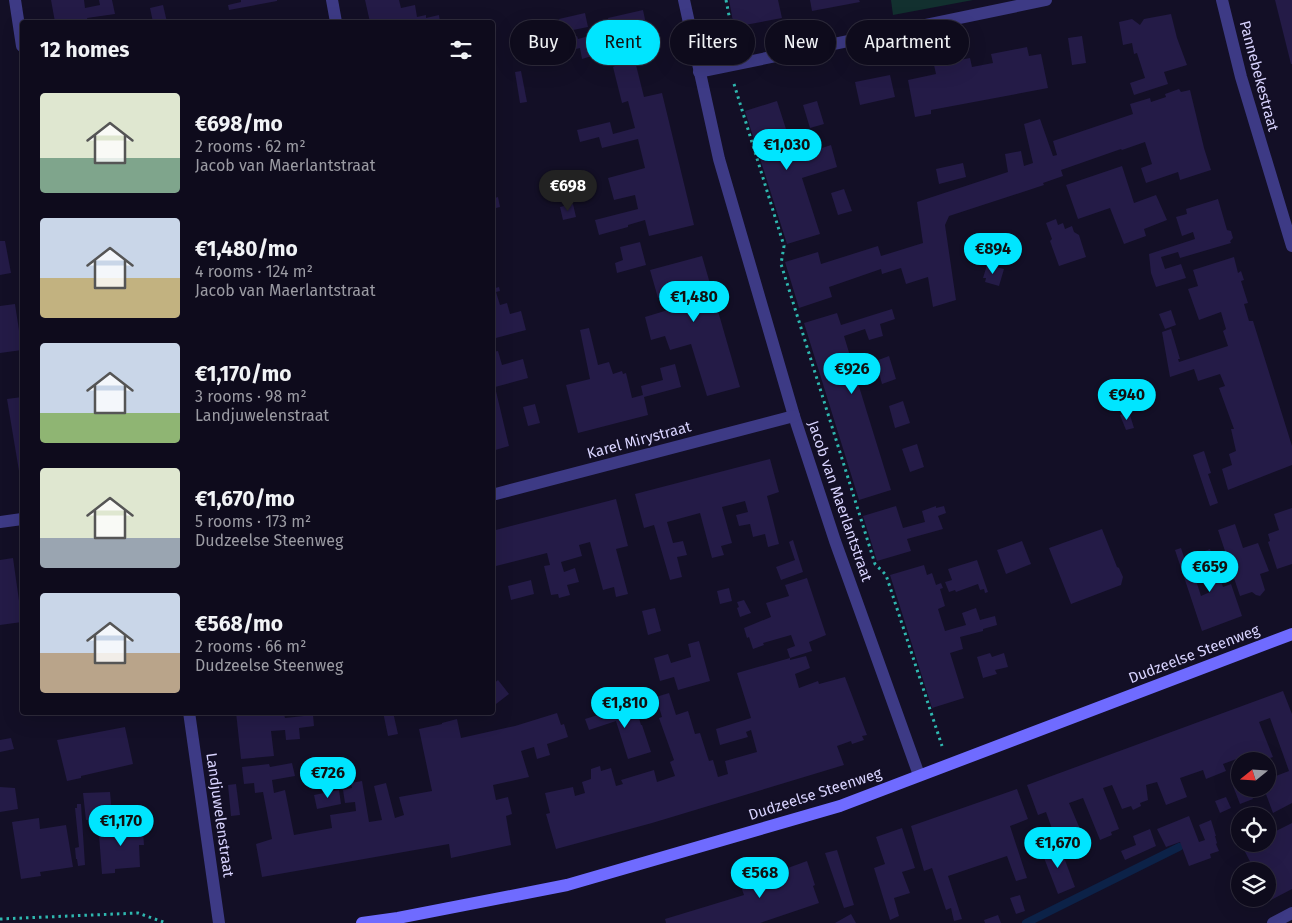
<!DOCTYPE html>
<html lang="en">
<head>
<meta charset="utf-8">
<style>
	body { margin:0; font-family:"Fira Sans",sans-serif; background:#1c1929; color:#f1f3f6; height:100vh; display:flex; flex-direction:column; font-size:19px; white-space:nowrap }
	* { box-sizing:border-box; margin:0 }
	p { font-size:16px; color:#9b9ba3 }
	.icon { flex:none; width:28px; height:28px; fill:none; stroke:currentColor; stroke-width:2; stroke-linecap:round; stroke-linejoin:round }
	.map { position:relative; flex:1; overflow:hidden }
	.panel { position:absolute; left:20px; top:20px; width:475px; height:695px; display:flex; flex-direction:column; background:#0e0b1c; border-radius:5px; box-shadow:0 5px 20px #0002,0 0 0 1px #2e2b3b }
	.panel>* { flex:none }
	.guide { position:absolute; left:510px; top:20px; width:475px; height:45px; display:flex; gap:10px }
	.needle { width:32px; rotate:252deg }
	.tools { position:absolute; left:1231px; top:752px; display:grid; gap:10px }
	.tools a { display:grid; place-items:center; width:45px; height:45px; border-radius:50%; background:#0e0b1c; box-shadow:0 5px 20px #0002,0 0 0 1px #2e2b3b; font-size:25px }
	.price { position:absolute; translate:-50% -42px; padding:0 11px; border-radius:18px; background:#00e5ff; color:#111; font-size:16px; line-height:32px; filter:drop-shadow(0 1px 2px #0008) }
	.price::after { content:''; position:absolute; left:50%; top:30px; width:15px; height:11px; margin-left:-8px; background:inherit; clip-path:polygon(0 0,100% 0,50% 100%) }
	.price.active { background:#222; color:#fff }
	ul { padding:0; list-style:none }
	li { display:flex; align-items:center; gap:15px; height:125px; padding:0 20px }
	li span { display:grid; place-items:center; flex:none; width:140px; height:100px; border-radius:5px; color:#555 }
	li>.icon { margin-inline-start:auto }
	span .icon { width:60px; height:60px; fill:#fffc; stroke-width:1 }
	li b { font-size:21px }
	h2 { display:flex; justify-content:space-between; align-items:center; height:60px; padding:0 20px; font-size:21px }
	.chip { padding:0 18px; border-radius:22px; background:#0e0b1c; box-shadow:0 5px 20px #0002,0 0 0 1px #2e2b3b; font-size:18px; line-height:45px }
	.chip.active { background:#00e5ff; color:#111 }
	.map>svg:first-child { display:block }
	.green { fill:#12302f }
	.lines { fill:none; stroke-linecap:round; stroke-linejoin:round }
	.stream { stroke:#0c2248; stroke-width:8 }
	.building { fill:#241b47 }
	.path { stroke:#2fb8b0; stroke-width:3; stroke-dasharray:2.5 4; stroke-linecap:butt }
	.minor { stroke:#3d3a85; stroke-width:12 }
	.tertiary { stroke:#3d3a85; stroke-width:12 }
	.secondary { stroke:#6f6bff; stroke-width:12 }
	.labels { text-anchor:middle; stroke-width:4; stroke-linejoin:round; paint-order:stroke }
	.street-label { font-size:15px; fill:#d9d4ff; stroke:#130f26 }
</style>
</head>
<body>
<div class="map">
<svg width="1292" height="923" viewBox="0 0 1292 923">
	<rect width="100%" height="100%" fill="#130f26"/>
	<path class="green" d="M891 0H973L893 15Z"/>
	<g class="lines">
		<path class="stream" d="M1026 923 1179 847"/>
	</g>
	<g class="building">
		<path d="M51 0H84L85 8 100 5 99 0H112L115 14 87 18 88 22H55Z"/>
		<path d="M241 0H277V1L229 10 228 5 241 2Z"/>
		<path d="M365 0H399L401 8 415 5 417 17 426 15V18L439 15 440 22H370Z"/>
		<path d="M729 0H778L782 18 734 27Z"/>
		<path d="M810 0H859L860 2 812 11Z"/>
		<path d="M1275 0H1292V64H1291Z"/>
		<path d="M163 5 167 22H153L150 8Z"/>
		<path d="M643 10 653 57 635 61 644 97 662 93 694 225 649 236 645 220 628 225V227L599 235 595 220 638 209 635 195 614 200 608 178 645 168 638 139 602 148 599 137 580 142 577 130 610 122 613 134 635 128 628 101 622 103 613 67 617 65 614 52 606 54 604 43 593 46 595 55 582 59 580 48 564 52 561 40 577 36 578 39 589 36V33L610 27 608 18Z"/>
		<path d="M585 13 588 27 563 32 559 19Z"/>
		<path d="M1171 14 1177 38 1187 65 1164 72 1168 84 1134 95 1130 83 1145 78 1137 53 1134 54 1132 43 1123 45 1119 22 1132 19 1140 25 1144 19Z"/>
		<path d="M1082 36 1086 63 1072 65 1068 38Z"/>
		<path d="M1027 47 1029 56 1041 54 1048 88 931 110V114L915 117 908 80 936 74 934 65 970 58 972 67 993 63 991 54Z"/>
		<path d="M521 71 527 102 520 103 515 72Z"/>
		<path d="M890 75 895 97 860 105 855 82Z"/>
		<path d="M1179 89 1181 92 1190 90 1204 148 1211 170 1180 180 1178 172 1146 183 1141 168 1152 164 1145 142 1122 150 1121 149 1061 170 1063 176 1043 183 1044 185 949 216 945 225 956 300 933 307 928 277 906 284 901 268 882 274 881 269 829 287 832 297 799 308 785 262 818 252 821 264 878 246 881 256 923 243 917 202 1008 172 1005 154 1021 151 1024 166 1033 163 1024 124 1040 119 1053 156 1057 155 1053 141 1133 114 1130 104 1150 98 1151 102 1166 97 1165 94Z"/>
		<path d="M777 101 795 157 831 145 837 167 802 178 820 234 787 244 745 111Z"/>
		<path d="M817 101 824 124 810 128 803 105Z"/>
		<path d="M963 163 966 177 939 184 936 169Z"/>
		<path d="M1122 166 1134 203 1156 195 1167 220 1144 229 1146 236 1124 244 1110 208 1078 219 1066 185Z"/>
		<path d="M844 189 852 211 838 215 831 193Z"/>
		<path d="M498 197 500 207 492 209V199Z"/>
		<path d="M1218 199 1227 230 1231 231 1233 238 1230 241 1231 243 1180 258 1178 252 1161 257 1165 269 1181 264 1186 278 1156 287 1151 273 1149 254 1195 239 1193 232 1182 236 1176 217 1187 214 1186 209Z"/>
		<path d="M573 204 576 217 563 220 560 207Z"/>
		<path d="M1056 219 1058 225 1063 223 1065 229 1072 226 1074 232 1079 235 1086 257 1059 266 1050 241 1052 239 1046 223Z"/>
		<path d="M0 241H5L11 273 0 275Z"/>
		<path d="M640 242 646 265 617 273 615 263 623 260 620 247Z"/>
		<path d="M702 256 740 387 707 396 691 344 670 350 665 336 651 340 645 317 681 306 677 292 658 298 650 270Z"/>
		<path d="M1234 257 1238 273 1241 271 1244 280 1241 281 1248 303 1244 304 1249 321H1253L1292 446V465L1228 490 1222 469 1232 465 1229 454 1236 451 1231 429H1234L1219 388 1225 386 1220 374 1198 381 1194 369 1170 377 1162 332 1171 329 1180 359H1178L1179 362 1228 346 1223 331 1226 329 1221 312 1199 320 1188 289 1198 286 1193 270Z"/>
		<path d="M987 265 1004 269 999 286 985 282 986 278H983Z"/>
		<path d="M499 287 500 291 496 292 500 305 507 303 510 314 521 311 526 330 492 339V289Z"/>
		<path d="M15 304 22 350 0 353V306Z"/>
		<path d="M892 309 895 319 880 324 883 336 869 340 865 329 844 336 854 369 889 356 896 379 882 384 879 373 857 380 891 490 859 500 804 323 837 313 841 325Z"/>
		<path d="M1171 310 1176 325 1165 329 1159 314Z"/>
		<path d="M589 328 598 365 609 362 613 374 622 371 623 374 626 373 632 398 643 395 641 386 663 380 660 368 675 364 681 387 644 397 648 415 578 433 566 385 590 379 580 330Z"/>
		<path d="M498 351 502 365 523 359 528 378 495 387 509 446 492 451V352Z"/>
		<path d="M22 397V471H19L7 399Z"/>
		<path d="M903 401 910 423 895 428 889 406Z"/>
		<path d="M535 404 540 423 528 426 523 407Z"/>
		<path d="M1129 412 1134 428 1126 430 1120 415Z"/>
		<path d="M917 444 924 467 910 472 902 449Z"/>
		<path d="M1204 451 1211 473 1208 474 1218 503 1210 506 1193 455Z"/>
		<path d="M770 459 779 492 767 496 779 544 768 547 765 534 753 537 750 524 739 526 736 515 748 512 745 501 722 507 732 543 721 546 724 555 712 558 700 513 667 522 673 543 683 541 687 555 677 557 682 577 670 580 654 525 644 528 635 494Z"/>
		<path d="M616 499 628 546 616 549 628 594 616 597 614 587 603 590 590 542 579 545 582 556 561 562 564 572 575 568 579 582 567 585 570 595 559 598 558 594 551 595 544 566 550 565 547 553 492 567V531Z"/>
		<path d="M896 506 903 528 925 522 922 511 936 506V508L944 506 946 513 938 516 943 529 907 539 911 551 877 561 863 516Z"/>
		<path d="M1292 508V564L1277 569 1268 542 1270 541 1268 534 1279 530 1274 514Z"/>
		<path d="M1235 524 1243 548 1258 543 1269 571 1260 574 1265 590 1260 596 1256 595 1252 592 1240 596 1218 530Z"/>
		<path d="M1102 529 1117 567 1119 568 1123 577 1121 585 1071 604 1049 548Z"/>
		<path d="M793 540 803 572 781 580 776 567 795 560 789 542Z"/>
		<path d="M1022 541 1031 564 1006 574 997 550Z"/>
		<path d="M1181 548 1187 566 1191 565 1201 596 1210 592 1197 554 1210 549 1223 587 1231 584 1242 616 1202 631 1175 550Z"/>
		<path d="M13 558 22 622 0 625V560Z"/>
		<path d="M977 560 988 592 985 593 984 589 980 590 978 584 956 592 955 590 949 592 945 582 952 580 948 569Z"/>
		<path d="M924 565 927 575 932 573 936 585 941 583 943 588 940 589 945 606 938 609 945 631 966 625 962 613 976 608 980 620 995 616 997 625 983 629V631L960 637 963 649 950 653 964 698 932 708 890 575Z"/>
		<path d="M807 578 826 635 809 642 812 651 790 658 787 649 795 646 791 635 763 643 764 645 753 649 749 637 747 638 744 628 771 617 766 603 789 596 785 585Z"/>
		<path d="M531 580 534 594 511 600 508 586Z"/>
		<path d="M729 588 732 601 720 604 717 591Z"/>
		<path d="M744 600 751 613 740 617 737 608 739 607 737 602Z"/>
		<path d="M655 608 661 631 648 635 642 611Z"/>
		<path d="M699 641 710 681 678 690 674 677 660 681 654 658 668 654 671 663 691 657 688 644Z"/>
		<path d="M990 653 992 657 1004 653 1008 667 995 670 997 674 983 678 977 657Z"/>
		<path d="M806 656 810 668 795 674 799 688 818 681 819 684 845 677 867 735 862 736 864 740 852 744 851 741 837 746 844 765 652 823 556 849 546 814 550 813 545 793 573 787 575 796 585 793 582 782 591 779V769L600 766 601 771 611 768 616 786 623 784 621 780 654 770 657 782 675 776 670 762 674 760 659 718 662 717 656 697 669 693 676 715 688 711 695 734 700 733 709 761 713 760 718 777 728 774 725 761 757 752 751 730 746 732 748 737 720 745 716 729 751 718 737 673 790 658V660Z"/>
		<path d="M498 680 509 694 496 704 492 700V685Z"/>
		<path d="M1283 691 1292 714V803L1273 813 1264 789H1268V779L1289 771 1270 718 1259 722 1273 757 1262 761H1253L1250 754 1223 764 1226 771 1206 779 1203 770 1180 778 1187 797 1166 805 1157 782 1146 785 1148 800 1140 803 1141 806 1133 810 1131 806 1122 809 1112 785 1103 788 1119 829 1111 832 1112 835 1100 840 1083 798 1069 803 1080 829 1082 828 1086 839 1073 843 1069 835 1056 840 1046 812 1038 815 1027 785Z"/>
		<path d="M637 703 641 718H639L641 725H642L651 752 628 759 616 721 589 730 585 719Z"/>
		<path d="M236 712H269V716L284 714 285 718 313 715 314 726 299 728 300 739 286 740 285 730 271 731 274 756 241 759Z"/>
		<path d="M383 712H393L398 734 388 736Z"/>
		<path d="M557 713 561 725 564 724 568 737 547 744 550 755 537 759 534 747 521 751 529 777 493 785 496 800 508 797 512 814 506 816 511 845 451 858 449 844 262 877 256 844 272 839 263 792 255 793 254 783 244 784 242 767 269 764 270 767 292 763 295 776 272 780 274 793 285 790 294 835 332 828 330 815 356 811 355 802 345 803 343 790 352 788 351 783 362 781 369 822 382 820 374 786 386 783 395 818 404 815 399 797 432 791 419 729 442 724V723L457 719 461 738 515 726Z"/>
		<path d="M125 727 133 764 81 776V778L67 781 57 740Z"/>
		<path d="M11 738 14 749 0 752V740Z"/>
		<path d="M1240 783V789H1249L1253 799 1240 804 1233 786Z"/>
		<path d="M236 784 240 815 231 816 228 785Z"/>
		<path d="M0 787 15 788 18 809 0 812Z"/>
		<path d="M1017 789 1028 819 1010 826 1027 878 1016 881 1007 856 948 876 962 919 954 921 951 908 946 910 932 868 924 871 911 826Z"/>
		<path d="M339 790 341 804 317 809 314 795Z"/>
		<path d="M110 792 112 814 101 816V819L86 820 83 793Z"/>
		<path d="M1226 797 1231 808 1220 813 1215 801Z"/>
		<path d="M77 804H81L85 865 78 866 77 859H76L75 848 79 847 75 808H77Z"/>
		<path d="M1189 816 1199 842 1205 840 1199 825 1211 820 1216 836H1215L1217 843 1216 844 1219 851 1210 854 1211 858 1189 866 1180 842 1166 847 1157 829Z"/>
		<path d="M39 818 40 829 66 825 73 867 40 872 41 876 21 879 12 822Z"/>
		<path d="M134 820 135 832H143L144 845H139L140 867 115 869V873L102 874 99 835 112 834 111 822Z"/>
		<path d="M1292 823V889L1269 901 1268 897V871H1255L1243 848 1251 844H1268V835Z"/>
		<path d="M902 828 915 868 902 872 910 893 894 898 899 916 890 920 874 868 885 864 876 837Z"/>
		<path d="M1150 829 1156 846 1125 860 1121 851 1136 845 1133 836Z"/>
		<path d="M1059 844 1075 887 1058 894 1041 850Z"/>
		<path d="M837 850 854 905 844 908 825 853Z"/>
		<path d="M807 861 815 885 813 886 819 903 760 923H666L665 919 744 895 739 881 783 865 785 869Z"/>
		<path d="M1020 895 1025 911 1016 914 1010 898Z"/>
		<path d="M851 914 856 923H835Z"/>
		<path d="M998 915 1001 923H985L984 920Z"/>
	</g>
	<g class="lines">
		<g class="path">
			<path d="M726 0 735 46"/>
			<path d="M734 84 784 246 781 264 875 564 886 575 942 746"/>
			<path d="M0 919 138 913 166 923"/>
		</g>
		<g class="minor">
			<path d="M15 0 22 46"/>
			<path d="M332 0 336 22"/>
			<path d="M684 0 719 159 794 416 835 541 919 775"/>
			<path d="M1222 0 1241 77 1292 246"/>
			<path d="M699 72 1046 0"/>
			<path d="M492 495 794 416"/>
			<path d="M0 522 22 519"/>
			<path d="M189 712 219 923"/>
		</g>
		<path class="tertiary" d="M1273 923 1292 913"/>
		<path class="secondary" d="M362 923 398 918 567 885 840 806 1292 634"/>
	</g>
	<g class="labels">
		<g class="street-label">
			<text transform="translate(1259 76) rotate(75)" y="5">Pannebekestraat</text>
			<text transform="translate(639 440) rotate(-15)" y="5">Karel Mirystraat</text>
			<text transform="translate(840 501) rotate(71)" y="5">Jacob van Maerlantstraat</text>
			<text transform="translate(1194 654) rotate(-21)" y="5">Dudzeelse Steenweg</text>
			<text transform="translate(815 794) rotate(-18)" y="5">Dudzeelse Steenweg</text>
			<text transform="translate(220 815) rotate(82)" y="5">Landjuwelenstraat</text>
		</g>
	</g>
</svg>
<div class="tools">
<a><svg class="needle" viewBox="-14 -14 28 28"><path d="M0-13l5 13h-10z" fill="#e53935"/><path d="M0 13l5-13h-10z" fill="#9b9ba3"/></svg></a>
<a><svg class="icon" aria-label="locate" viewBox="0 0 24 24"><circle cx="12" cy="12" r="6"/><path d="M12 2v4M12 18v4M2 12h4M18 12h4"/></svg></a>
<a><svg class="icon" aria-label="layers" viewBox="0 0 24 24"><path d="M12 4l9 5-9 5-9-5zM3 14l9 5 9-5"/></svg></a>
</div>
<b class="price" style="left:787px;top:171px">€1,030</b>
<b class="price active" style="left:568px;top:212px">€698</b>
<b class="price" style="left:993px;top:275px">€894</b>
<b class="price" style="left:694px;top:323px">€1,480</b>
<b class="price" style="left:852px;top:395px">€926</b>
<b class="price" style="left:1127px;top:421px">€940</b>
<b class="price" style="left:1210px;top:593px">€659</b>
<b class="price" style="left:625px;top:729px">€1,810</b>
<b class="price" style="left:328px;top:799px">€726</b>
<b class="price" style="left:121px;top:847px">€1,170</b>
<b class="price" style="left:1058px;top:869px">€1,670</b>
<b class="price" style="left:760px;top:899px">€568</b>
<div class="guide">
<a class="chip">Buy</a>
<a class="chip active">Rent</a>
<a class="chip">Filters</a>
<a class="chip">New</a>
<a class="chip">Apartment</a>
</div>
<section class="panel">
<h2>12 homes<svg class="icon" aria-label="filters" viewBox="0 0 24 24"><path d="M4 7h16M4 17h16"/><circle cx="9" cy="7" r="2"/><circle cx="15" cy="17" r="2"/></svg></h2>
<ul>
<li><span style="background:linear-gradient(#dfe7d0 65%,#7fa58c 0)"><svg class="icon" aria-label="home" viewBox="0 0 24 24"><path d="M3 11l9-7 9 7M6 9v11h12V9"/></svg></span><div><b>€698/mo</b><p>2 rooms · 62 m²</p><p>Jacob van Maerlantstraat</p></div></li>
<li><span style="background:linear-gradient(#c9d6e8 60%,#c2b280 0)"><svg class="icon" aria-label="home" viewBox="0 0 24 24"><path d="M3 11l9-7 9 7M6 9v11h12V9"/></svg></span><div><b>€1,480/mo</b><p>4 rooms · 124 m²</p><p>Jacob van Maerlantstraat</p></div></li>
<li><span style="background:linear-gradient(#c9d6e8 70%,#8fb573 0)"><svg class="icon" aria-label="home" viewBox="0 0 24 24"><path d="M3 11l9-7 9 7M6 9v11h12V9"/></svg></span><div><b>€1,170/mo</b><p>3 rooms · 98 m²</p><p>Landjuwelenstraat</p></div></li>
<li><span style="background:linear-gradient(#dfe7d0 70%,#9aa5b1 0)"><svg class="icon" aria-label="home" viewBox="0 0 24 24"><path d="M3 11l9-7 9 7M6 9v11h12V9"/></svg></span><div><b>€1,670/mo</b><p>5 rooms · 173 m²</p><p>Dudzeelse Steenweg</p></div></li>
<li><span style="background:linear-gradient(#c9d6e8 60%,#b9a48a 0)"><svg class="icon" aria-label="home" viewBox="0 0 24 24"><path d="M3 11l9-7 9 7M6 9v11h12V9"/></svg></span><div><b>€568/mo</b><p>2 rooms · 66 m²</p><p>Dudzeelse Steenweg</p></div></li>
</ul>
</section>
</div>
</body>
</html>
